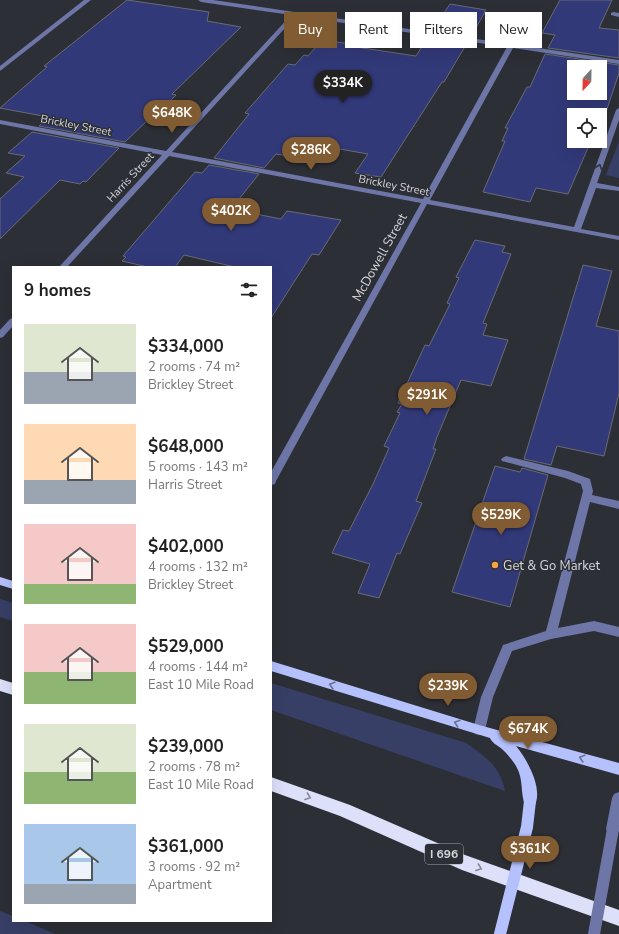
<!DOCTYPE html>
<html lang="en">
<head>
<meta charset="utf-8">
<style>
	body { margin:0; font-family:"Nunito Sans",sans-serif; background:#f2f2f2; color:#222; height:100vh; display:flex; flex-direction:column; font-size:15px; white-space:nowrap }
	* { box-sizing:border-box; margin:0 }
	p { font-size:13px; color:#767676 }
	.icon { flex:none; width:22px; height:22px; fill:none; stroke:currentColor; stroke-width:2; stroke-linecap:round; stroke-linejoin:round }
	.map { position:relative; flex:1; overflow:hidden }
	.drawer { position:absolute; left:12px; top:266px; width:260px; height:656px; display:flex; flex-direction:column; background:#fff; border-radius:0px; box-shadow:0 4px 16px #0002 }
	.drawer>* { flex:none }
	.hud { position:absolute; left:284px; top:12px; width:275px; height:36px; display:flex; gap:8px }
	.needle { width:26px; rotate:202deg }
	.controls { position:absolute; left:567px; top:60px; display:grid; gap:8px }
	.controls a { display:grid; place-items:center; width:40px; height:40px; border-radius:0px; background:#fff; box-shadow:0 4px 16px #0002; font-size:20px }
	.price { position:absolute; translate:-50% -34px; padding:0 9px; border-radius:14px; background:#815c32; color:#fff; font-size:13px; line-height:26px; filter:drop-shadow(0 1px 2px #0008) }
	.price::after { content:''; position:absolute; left:50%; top:24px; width:12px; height:9px; margin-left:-6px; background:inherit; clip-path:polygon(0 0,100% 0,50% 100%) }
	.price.active { background:#222; color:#fff }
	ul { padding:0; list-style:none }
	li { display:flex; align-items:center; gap:12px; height:100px; padding:0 12px }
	li span { display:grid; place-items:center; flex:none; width:112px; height:80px; border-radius:0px; color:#555 }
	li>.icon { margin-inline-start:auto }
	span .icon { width:48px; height:48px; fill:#fffc; stroke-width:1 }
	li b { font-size:17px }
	h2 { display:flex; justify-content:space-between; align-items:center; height:48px; padding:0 12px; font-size:17px }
	.pill { padding:0 14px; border-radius:0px; background:#fff; box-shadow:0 4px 16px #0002; font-size:14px; line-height:36px }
	.pill.active { background:#815c32; color:#fff }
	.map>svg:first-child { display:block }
	.green { fill:#383f67 }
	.building { fill:#323978; stroke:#696b73; fill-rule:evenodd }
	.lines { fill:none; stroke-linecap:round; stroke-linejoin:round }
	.minor { fill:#6d76a7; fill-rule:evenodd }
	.major { fill:#b5c1fd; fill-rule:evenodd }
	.highway { fill:#dce1f9; fill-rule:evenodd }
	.minor-bridge { stroke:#6d76a7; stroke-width:12 }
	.major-bridge { stroke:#b5c1fd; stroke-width:12 }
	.oneway { stroke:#333641 }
	.oneway2 { stroke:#6a7190 }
	.oneway3 { stroke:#848898 }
	.poi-dot { fill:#f6a246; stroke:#2d2f36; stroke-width:1.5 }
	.labels { text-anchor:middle; stroke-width:3; stroke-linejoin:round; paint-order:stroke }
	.far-street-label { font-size:11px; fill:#d6d7db; stroke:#2d2f36 }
	.shield { fill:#2d2f36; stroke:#a3a5aa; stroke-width:1 }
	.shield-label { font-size:12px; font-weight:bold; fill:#d6d7db }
	.street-label { font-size:13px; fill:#d6d7db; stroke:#2d2f36 }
	.poi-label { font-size:13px; fill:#d6d7db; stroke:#2d2f36; text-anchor:start }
</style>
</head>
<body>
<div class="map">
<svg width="619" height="934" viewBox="0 0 619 934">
	<rect width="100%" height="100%" fill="#2d2f36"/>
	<g class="green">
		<path d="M619 141V178L606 175Z"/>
		<path d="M0 599 13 603V621L0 617Z"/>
		<path d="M271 683 466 743C486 757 500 766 505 791L271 710Z"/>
		<path d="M0 911 13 916V921H25L55 934H0Z"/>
	</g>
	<g class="building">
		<path d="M127 0 209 12 207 21 241 27 172 94 176 95 153 119 150 118 125 142 39 126 48 117 0 108 47 67 44 66Z"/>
		<path d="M560 0H612L599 28 619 30V58L548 48 555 35 542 33Z"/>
		<path d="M450 4 486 10 471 37 432 31Z"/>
		<path d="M428 37 467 43 444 82H442L381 177 355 173 368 154 311 144 301 158 276 154 264 168 214 158 249 114 245 113 288 64 295 65 304 55 308 56 322 40 358 45 356 47 416 56Z"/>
		<path d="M545 54 619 65V73L605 115H602L600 120V115H574V141H591L568 194 536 188 530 202 483 192 505 141H502L508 128H505L527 87H530ZM574 67H600V93H574Z"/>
		<path d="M32 132 119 148 86 182 83 181 80 184 60 180 0 239V199L24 177 6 173 25 156 8 153Z"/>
		<path d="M209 165 259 174 231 209 281 219 287 211 341 220 319 255 312 254 271 318V267H235L184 255 175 267H148L122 261 126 257 123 256 195 172 202 173Z"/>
		<path d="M475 240 505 246 502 252 511 254 483 323 487 324 483 335 508 340 491 386 461 380 437 437 433 449H436L416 501 422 503 400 554 397 553 379 598 358 593 370 564 332 553 343 530 349 531 373 484 389 448 384 446 400 413 397 412 402 404 398 403 425 345 429 346 450 304 447 303 459 278 456 277Z"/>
		<path d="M583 265 612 271 596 326 619 331V393L604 456 557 446 551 465 524 459Z"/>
		<path d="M495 466 520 472 522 468 548 475 510 607 452 592Z"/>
	</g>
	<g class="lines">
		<g class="minor">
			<path d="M84 0H91L0 71V66Z"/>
			<path d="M198 0H213L619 60V64L513 48 430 200 574 227 616 110 619 108V120L597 183 619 187V191L596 188 581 229 619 236V240L427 204 276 481 275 484 271 485V472L421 203 169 156 67 267H59L162 155 0 124V120L166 151 291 15 201 2ZM296 16 507 47 423 199 172 152Z"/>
			<path d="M613 12 619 13V17L611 15V13Z"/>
			<path d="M13 318V326L3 337 0 338V330L10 319Z"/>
			<path d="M506 456 568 471 590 479 593 491 592 495 619 501V509L590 502 558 628 594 621 619 627V637L594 631 551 639 512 651 493 697 485 730 483 734 479 735 475 734 473 730 481 697 503 645 546 631 583 491 581 484 565 478 502 461 501 459Z"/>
			<path d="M619 792V830L618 833 613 835 608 833 606 829 612 798 614 794Z"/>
		</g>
		<g class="major">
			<path d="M0 577 13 581V589L0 585Z"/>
			<path d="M271 661 479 725 619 763V775L516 746C527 759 543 788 535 805L530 807 525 805C520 793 524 779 516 766 512 759 507 754 502 749 497 745 492 743 490 738L271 671Z"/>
		</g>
		<g class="highway">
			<path d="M0 679 13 683V695L0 691Z"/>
			<path d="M271 777 350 805 465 855 619 910V926L462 870 340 816 271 791Z"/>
		</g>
		<path class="minor-bridge" d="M594 934 613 829"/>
		<path class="major-bridge" d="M500 934 527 827 530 801"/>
	</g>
	<defs><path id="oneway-chevron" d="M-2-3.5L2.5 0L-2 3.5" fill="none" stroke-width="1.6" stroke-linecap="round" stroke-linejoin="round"/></defs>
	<use class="oneway" href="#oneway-chevron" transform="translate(599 167) rotate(-71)"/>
	<g class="oneway2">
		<use href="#oneway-chevron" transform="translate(332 685) rotate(-163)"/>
		<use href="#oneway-chevron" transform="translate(457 723) rotate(-163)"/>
		<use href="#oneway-chevron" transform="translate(582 758) rotate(-163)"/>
	</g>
	<g class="oneway3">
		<use href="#oneway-chevron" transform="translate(308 797) rotate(20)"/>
		<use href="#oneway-chevron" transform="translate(479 868) rotate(20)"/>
	</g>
	<circle class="poi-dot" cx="495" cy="565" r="4"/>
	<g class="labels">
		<g class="far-street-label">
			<text transform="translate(76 125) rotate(11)" y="4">Brickley Street</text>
			<text transform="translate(130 177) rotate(-47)" y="4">Harris Street</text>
			<text transform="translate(394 185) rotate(11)" y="4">Brickley Street</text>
		</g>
		<rect class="shield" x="425" y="844" width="38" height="20" rx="3"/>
		<g class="shield-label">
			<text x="444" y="858">I 696</text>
		</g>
		<g class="street-label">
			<text transform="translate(379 257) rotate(-61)" y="5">McDowell Street</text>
		</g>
		<g class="poi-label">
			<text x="503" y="570">Get &amp; Go Market</text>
		</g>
	</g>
</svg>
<div class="controls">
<a><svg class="needle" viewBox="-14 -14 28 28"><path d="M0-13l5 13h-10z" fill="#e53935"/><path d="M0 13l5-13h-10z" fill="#767676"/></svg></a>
<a><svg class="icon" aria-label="locate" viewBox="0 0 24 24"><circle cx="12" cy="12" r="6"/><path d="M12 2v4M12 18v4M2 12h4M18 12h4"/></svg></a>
</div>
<b class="price active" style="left:343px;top:104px">$334K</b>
<b class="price" style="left:172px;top:134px">$648K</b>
<b class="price" style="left:311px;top:171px">$286K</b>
<b class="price" style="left:231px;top:232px">$402K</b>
<b class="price" style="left:427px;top:416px">$291K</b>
<b class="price" style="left:501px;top:536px">$529K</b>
<b class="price" style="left:448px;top:707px">$239K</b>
<b class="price" style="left:528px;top:750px">$674K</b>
<b class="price" style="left:530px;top:870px">$361K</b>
<div class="hud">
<a class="pill active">Buy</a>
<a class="pill">Rent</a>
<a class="pill">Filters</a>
<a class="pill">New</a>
</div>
<section class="drawer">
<h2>9 homes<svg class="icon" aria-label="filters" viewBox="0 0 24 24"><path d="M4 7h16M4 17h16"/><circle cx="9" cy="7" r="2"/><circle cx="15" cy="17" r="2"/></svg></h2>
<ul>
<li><span style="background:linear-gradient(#dfe7d0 60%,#9aa5b1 0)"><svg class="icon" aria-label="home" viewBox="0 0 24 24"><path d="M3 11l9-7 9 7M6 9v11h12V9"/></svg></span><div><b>$334,000</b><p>2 rooms · 74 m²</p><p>Brickley Street</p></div></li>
<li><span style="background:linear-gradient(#ffd9b3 70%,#9aa5b1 0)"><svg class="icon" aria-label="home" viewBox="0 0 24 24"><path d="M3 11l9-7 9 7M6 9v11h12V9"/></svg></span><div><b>$648,000</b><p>5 rooms · 143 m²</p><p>Harris Street</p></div></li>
<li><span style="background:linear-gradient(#f6c9c9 75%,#8fb573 0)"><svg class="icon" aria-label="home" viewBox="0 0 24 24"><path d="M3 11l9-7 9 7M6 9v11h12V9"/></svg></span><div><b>$402,000</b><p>4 rooms · 132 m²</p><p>Brickley Street</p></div></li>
<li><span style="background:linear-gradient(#f6c9c9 60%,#8fb573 0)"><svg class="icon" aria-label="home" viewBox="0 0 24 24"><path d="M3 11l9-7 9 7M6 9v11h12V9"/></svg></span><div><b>$529,000</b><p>4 rooms · 144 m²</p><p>East 10 Mile Road</p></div></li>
<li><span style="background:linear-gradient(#dfe7d0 60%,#8fb573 0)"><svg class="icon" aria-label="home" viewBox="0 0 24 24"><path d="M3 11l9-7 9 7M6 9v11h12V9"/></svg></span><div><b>$239,000</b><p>2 rooms · 78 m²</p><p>East 10 Mile Road</p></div></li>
<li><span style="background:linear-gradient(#a9c7e8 75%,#9aa5b1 0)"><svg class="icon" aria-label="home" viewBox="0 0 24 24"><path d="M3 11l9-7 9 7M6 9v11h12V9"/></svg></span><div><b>$361,000</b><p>3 rooms · 92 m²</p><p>Apartment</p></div></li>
</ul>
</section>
</div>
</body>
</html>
